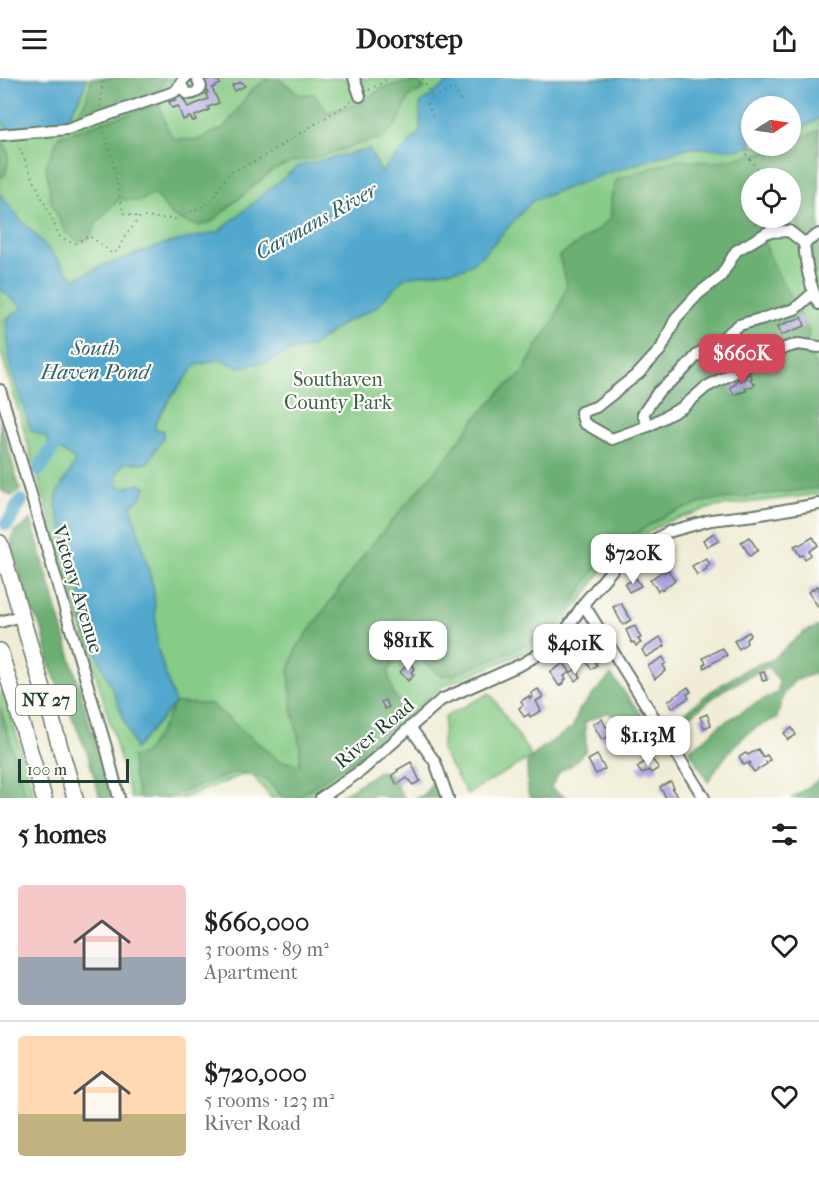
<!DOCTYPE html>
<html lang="en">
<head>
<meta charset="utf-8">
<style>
	body { margin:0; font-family:"IM FELL French Canon",serif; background:#f6f6f6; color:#202124; height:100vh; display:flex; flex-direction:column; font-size:22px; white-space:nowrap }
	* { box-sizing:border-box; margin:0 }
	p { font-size:20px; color:#757577 }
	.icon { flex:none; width:33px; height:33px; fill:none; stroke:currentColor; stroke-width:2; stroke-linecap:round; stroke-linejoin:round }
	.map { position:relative; height:720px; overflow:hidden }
	.sheet { display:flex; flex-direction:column; background:#fff; flex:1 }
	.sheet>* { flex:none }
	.needle { width:39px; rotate:78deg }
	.buttons { position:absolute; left:741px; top:18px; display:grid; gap:12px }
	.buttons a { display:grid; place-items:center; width:60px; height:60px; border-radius:50%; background:#fff; box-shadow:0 3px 9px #0003; font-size:30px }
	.scale { position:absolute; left:18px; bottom:15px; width:111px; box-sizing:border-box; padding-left:6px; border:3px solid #1f3d34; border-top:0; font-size:16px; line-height:21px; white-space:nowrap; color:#1f3d34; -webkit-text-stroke:4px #fdfcf7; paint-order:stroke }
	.price { position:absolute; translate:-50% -51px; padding:0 14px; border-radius:12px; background:#fff; color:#222; font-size:20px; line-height:39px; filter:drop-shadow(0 2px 3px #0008) }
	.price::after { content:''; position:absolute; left:50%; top:36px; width:18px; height:14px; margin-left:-9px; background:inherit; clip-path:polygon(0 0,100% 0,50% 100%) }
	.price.active { background:#d1495b; color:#fff }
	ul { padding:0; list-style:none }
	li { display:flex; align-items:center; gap:18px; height:150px; padding:0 18px }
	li+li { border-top:2px solid #e0e0e0 }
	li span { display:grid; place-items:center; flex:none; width:168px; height:120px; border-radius:6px; color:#555 }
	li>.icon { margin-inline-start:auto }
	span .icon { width:72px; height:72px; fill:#fffc; stroke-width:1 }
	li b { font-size:26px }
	h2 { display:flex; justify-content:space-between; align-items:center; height:72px; padding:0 18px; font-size:26px }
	header { display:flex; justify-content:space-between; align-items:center; height:78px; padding:0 18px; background:#fff; font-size:27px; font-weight:800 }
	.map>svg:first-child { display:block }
	.green { fill:#86cb86; stroke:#52845d; stroke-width:1.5; fill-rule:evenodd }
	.forest { fill:#6caf73; stroke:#467654; stroke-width:1.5 }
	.water { fill:#51a7cd; stroke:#387280; stroke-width:1.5 }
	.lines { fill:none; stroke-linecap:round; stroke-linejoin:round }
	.river { stroke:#51a7cd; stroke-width:14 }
	.building { fill:#af9fe1 }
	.minor-casing { stroke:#687a6c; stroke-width:14 }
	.highway-casing { stroke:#687a6c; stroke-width:18 }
	.path { stroke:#687a6c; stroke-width:1.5; stroke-dasharray:1.5 4.5; stroke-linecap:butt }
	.minor { stroke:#fff; stroke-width:10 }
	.highway { stroke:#fff; stroke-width:15 }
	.labels { text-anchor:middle; stroke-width:4.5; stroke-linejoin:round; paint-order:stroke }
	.shield { fill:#fdfcf7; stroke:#62766e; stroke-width:1.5 }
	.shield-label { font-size:18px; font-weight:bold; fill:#1f3d34 }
	.park-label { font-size:20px; fill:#396048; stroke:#fdfcf7 }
	.street-label { font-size:20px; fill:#1f3d34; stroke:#fdfcf7 }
	.water-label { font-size:21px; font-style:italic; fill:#30626a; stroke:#fdfcf7 }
</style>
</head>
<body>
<header><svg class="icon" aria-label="menu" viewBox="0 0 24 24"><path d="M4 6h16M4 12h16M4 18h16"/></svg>Doorstep<svg class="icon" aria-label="share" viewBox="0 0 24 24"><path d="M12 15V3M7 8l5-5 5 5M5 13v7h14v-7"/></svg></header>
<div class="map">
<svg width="819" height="720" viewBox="0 0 819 720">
	<rect width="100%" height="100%" fill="#fdfcf7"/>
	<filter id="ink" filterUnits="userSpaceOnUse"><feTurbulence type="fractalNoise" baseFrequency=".0167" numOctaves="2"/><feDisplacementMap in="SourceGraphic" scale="12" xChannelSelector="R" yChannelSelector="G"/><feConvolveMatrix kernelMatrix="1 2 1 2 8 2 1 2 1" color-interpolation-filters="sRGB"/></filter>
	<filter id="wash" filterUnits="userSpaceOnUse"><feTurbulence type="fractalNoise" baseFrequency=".008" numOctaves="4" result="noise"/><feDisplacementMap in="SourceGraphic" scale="24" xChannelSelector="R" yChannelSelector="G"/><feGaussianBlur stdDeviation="1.35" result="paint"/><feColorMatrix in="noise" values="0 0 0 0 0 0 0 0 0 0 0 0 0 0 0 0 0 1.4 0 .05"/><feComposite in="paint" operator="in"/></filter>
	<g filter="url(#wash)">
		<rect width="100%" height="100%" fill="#f0ecd5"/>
		<g class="green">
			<path d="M0 0H819V416L714 429 666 444 614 474 583 520 554 557 523 575 443 608 342 695 307 720H271L250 694 184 720H131L109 641 0 271ZM752 28H790V68H752ZM752 100H790V140H752Z"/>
			<path d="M0 613 5 616 34 718 32 720H0Z"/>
			<path d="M490 615 532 679 467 716 441 672 445 639Z"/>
		</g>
		<g class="forest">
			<path d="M92 0H164L159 13 72 45 86 22Z"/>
			<path d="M270 0C282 0 291 10 299 17L314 16 327 34 363 25 380 11 396 6 416 3 425 10 409 19 398 44 383 60 366 64 322 78 292 84 273 92 211 144 200 148 191 146 172 138 155 116 139 123 119 121 96 145 90 160 80 164 65 154 51 123 46 88 59 58 159 26 167 50 174 61 198 62 225 49 253 10Z"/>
			<path d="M819 52V202L793 131 791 128 790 100H752V140H756L772 185 809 254 805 272 815 286 819 296V410L708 423 668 436 612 470 589 500 554 554 526 567 453 597H440L425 584 407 572 397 578 388 594 393 616 403 629 399 637 366 674 296 720H283L265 700 236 694 166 720H139L133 697 132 679 144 676 159 655 175 625 211 626 278 682 300 687V669L292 629 289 593 296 571 367 472 448 378 476 340 503 311 523 295 536 269 554 243 567 207 559 178 599 151 611 139V119L616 102 676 82 716 84 774 72 785 68H790L791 65Z"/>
			<path d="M0 61C12 73 9 82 5 97L0 99Z"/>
			<path d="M0 341 20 412 11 418 0 411Z"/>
			<path d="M31 441 111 720H100L87 674 49 586 43 553 30 528 11 466 14 453 23 449Z"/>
			<path d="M819 548V594L794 603 784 615 777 640C741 653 728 673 708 704L689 672 705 661 720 647 762 622 778 615 779 602 768 589 723 612 680 646 681 638 710 614 748 590 773 581 804 554Z"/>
			<path d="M611 597 645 641 625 649 608 634 585 644 586 672 572 687 560 693 550 710 567 720H530L528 715 527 685 539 672 573 649 579 632Z"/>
			<path d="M0 628 26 720H0Z"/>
			<path d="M379 693 389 695 404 720H390L373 716 369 720H338Z"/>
			<path d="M435 701 443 720H414L423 718Z"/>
			<path d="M819 702V720H792Z"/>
		</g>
		<g class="water">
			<path d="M0 0H86L83 14 65 45 19 52 7 51 0 39Z"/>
			<path d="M454 0H819V41L791 56 790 28H752V68H755L739 71 686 70 607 95 532 123 483 177 465 190 406 199 375 230 342 246 310 270 293 272 267 284 238 289 219 281 195 288 172 318 155 345 156 352H164L163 360 148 385H124L116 398 119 408 124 410 137 406 146 408 141 420 131 427 154 512 157 569 175 625 135 671 116 620 85 549 77 496 56 430 57 415 74 387V381L61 372H58L57 374 47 369 48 367 47 360 31 352 10 289 6 241 23 230 0 211V116L19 140 46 168 74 201 102 188 164 166 218 154 298 88 369 71 381 94 420 54V26Z"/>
		</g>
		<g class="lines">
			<g class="river">
				<path d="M39 392 52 371 65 360"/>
				<path d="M7 446 21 423"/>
			</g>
		</g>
		<g id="blocks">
			<g class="building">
				<path d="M211 0H215L216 3 218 2 220 6 212 10 219 25 208 29 209 32 195 38 196 42 193 43 190 39 183 42 178 28 172 30 169 24 176 22 175 19 181 17 188 29 208 21 206 16 208 15 203 3Z"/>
				<path d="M241 4V5H243L245 8 234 13 232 7Z"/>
				<path d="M802 239 805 248 781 257 778 248Z"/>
				<path d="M750 296 752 300 750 301 755 307 745 311 746 313 741 315V314L734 317 730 309 736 306 735 304 739 301 740 303 746 300 745 298Z"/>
				<path d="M714 455 719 463 707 469 703 462Z"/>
				<path d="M749 459 758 472 750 478 741 464Z"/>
				<path d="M813 459 818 467 809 473 811 477 805 481 803 477 800 478 794 468 798 466 800 467Z"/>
				<path d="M706 480 710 487 706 489 707 491 697 497 692 488Z"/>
				<path d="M668 492 675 502 662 512 661 511 658 513 650 502 663 493 664 494Z"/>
				<path d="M636 500 641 508 629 514 625 506Z"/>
				<path d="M818 508 819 509V530L808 514Z"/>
				<path d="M621 525 631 542 623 547 613 529Z"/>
				<path d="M635 548 641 560 638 561 641 565 636 568 634 564 632 565 626 552Z"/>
				<path d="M749 554 750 557 746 562 747 565 739 571 734 563Z"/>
				<path d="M660 559 665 568 646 579 642 572Z"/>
				<path d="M583 564 587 570 589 568 598 583 595 585 597 587 591 591 580 574 583 572 579 566Z"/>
				<path d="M722 570 727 577 704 590 703 587 706 585 703 580Z"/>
				<path d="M663 579 666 585 663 587 666 592 655 601 648 588Z"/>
				<path d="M410 585 415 591 411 594 414 597 408 603 400 594Z"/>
				<path d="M564 585 570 594 564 598 566 601 564 603V605L559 608 550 594Z"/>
				<path d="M576 591 581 599 575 603 570 595Z"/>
				<path d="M764 594 767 602 763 603 760 595Z"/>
				<path d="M688 609 691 614 687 616 689 620 672 630 668 623Z"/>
				<path d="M538 611 543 619 536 623 541 633 530 639 529 636 524 639 519 630 523 627 521 623 529 618 530 621 533 619 531 615Z"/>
				<path d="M385 622 389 629 385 631 381 624Z"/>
				<path d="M707 636 711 647 704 650 700 639Z"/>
				<path d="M602 641 606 649 613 646 618 654 602 662 593 646Z"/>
				<path d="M792 650 796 657 788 662 784 655Z"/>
				<path d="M758 671 763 679 767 677 770 682 766 684 767 686 754 694 749 687 751 686 750 684 744 687 739 679 746 675 748 677Z"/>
				<path d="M597 677 605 691 596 696 588 682Z"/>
				<path d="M651 680 659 690 651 695 649 692 642 696 637 689Z"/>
				<path d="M411 684 420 703 413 707 407 700 397 707 392 697 398 693 397 692Z"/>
				<path d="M669 704H671L674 710 672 711 679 720H666L660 709Z"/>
			</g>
		</g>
	</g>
	<g filter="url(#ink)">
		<use href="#blocks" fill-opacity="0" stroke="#687a6c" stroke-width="1.5"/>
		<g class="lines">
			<defs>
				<g id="minor">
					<path d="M354 0 360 18"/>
					<path d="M181 7 186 15C193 17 197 15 201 9L197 0"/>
					<path d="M0 57 67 51 174 14C180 10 180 3 185 0"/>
					<path d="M804 165 819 156"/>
					<path d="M819 226C809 207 806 186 804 165L789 153 768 154 736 173 721 198 698 216 676 240 661 271 639 295 596 329 581 334 584 345 612 361 648 348 683 329 706 309 778 272 798 266 819 269"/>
					<path d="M0 312 106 669 119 720"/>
					<path d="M648 348 643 336 658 314 680 296 699 275 713 268 739 247 795 231 813 215"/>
					<path d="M584 527 704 720"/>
					<path d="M0 544 21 538"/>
					<path d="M410 649 435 684 448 720"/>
					<path d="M321 720 362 692 441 622 522 586 544 573 562 558 585 524 621 481 668 454 711 442 755 437 819 426"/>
				</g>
				<g id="highway">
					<path d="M0 465 75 720"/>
					<path d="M0 573 44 720"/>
				</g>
			</defs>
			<use href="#minor" class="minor-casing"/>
			<use href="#highway" class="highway-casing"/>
			<g class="path">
				<path d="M423 0 432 21 427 24 434 41"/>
				<path d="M369 12 389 0"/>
				<path d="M433 20 454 10 463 27"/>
				<path d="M100 29 103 0"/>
				<path d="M102 48 112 80 123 135 139 139"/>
				<path d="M17 65 60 159 74 166 89 158 101 166 111 175 118 173 123 161 140 139 175 141 210 125 230 94 256 83 352 23"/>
				<path d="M746 76 764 100"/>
				<path d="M753 140 757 150"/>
			</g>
			<use href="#minor" class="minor"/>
			<use href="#highway" class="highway"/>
		</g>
	</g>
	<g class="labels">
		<rect class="shield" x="16" y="607" width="60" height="30" rx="4.5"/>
		<g class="shield-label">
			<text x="46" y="628">NY 27</text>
		</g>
		<g class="park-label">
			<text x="338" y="308">Southaven<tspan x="338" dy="23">County Park</tspan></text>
		</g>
		<g class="street-label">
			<text transform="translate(78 511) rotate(73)" y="7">Victory Avenue</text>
			<text transform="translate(374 655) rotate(-40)" y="7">River Road</text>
		</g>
		<g class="water-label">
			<text transform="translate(316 143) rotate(-29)" y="7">Carmans River</text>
			<text x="95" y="277">South<tspan x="95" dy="24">Haven Pond</tspan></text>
		</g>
	</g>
</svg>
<div class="buttons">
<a><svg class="needle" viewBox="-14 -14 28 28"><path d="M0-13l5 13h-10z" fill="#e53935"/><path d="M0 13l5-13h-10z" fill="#757577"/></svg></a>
<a><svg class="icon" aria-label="locate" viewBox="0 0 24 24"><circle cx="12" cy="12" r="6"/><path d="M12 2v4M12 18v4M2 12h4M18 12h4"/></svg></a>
</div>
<div class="scale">100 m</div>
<b class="price active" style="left:742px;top:307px">$660K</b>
<b class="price" style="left:633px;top:507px">$720K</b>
<b class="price" style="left:408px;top:594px">$811K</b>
<b class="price" style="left:575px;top:597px">$401K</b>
<b class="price" style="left:648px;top:689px">$1.13M</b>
</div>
<section class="sheet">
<h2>5 homes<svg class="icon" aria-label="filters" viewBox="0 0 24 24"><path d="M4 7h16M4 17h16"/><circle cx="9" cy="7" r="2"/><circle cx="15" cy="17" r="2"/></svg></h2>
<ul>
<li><span style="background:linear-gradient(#f6c9c9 60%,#9aa5b1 0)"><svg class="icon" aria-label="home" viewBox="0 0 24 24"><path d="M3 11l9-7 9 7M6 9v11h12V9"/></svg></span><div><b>$660,000</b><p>3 rooms · 89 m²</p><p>Apartment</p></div><svg class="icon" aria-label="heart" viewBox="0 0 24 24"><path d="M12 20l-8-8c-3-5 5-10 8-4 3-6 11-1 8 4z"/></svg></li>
<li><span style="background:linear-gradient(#ffd9b3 65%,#c2b280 0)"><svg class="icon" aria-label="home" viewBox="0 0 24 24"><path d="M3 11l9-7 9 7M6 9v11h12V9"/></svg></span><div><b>$720,000</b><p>5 rooms · 123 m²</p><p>River Road</p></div><svg class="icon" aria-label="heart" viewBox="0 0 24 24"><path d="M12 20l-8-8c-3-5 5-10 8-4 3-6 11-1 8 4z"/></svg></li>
</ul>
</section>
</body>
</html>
